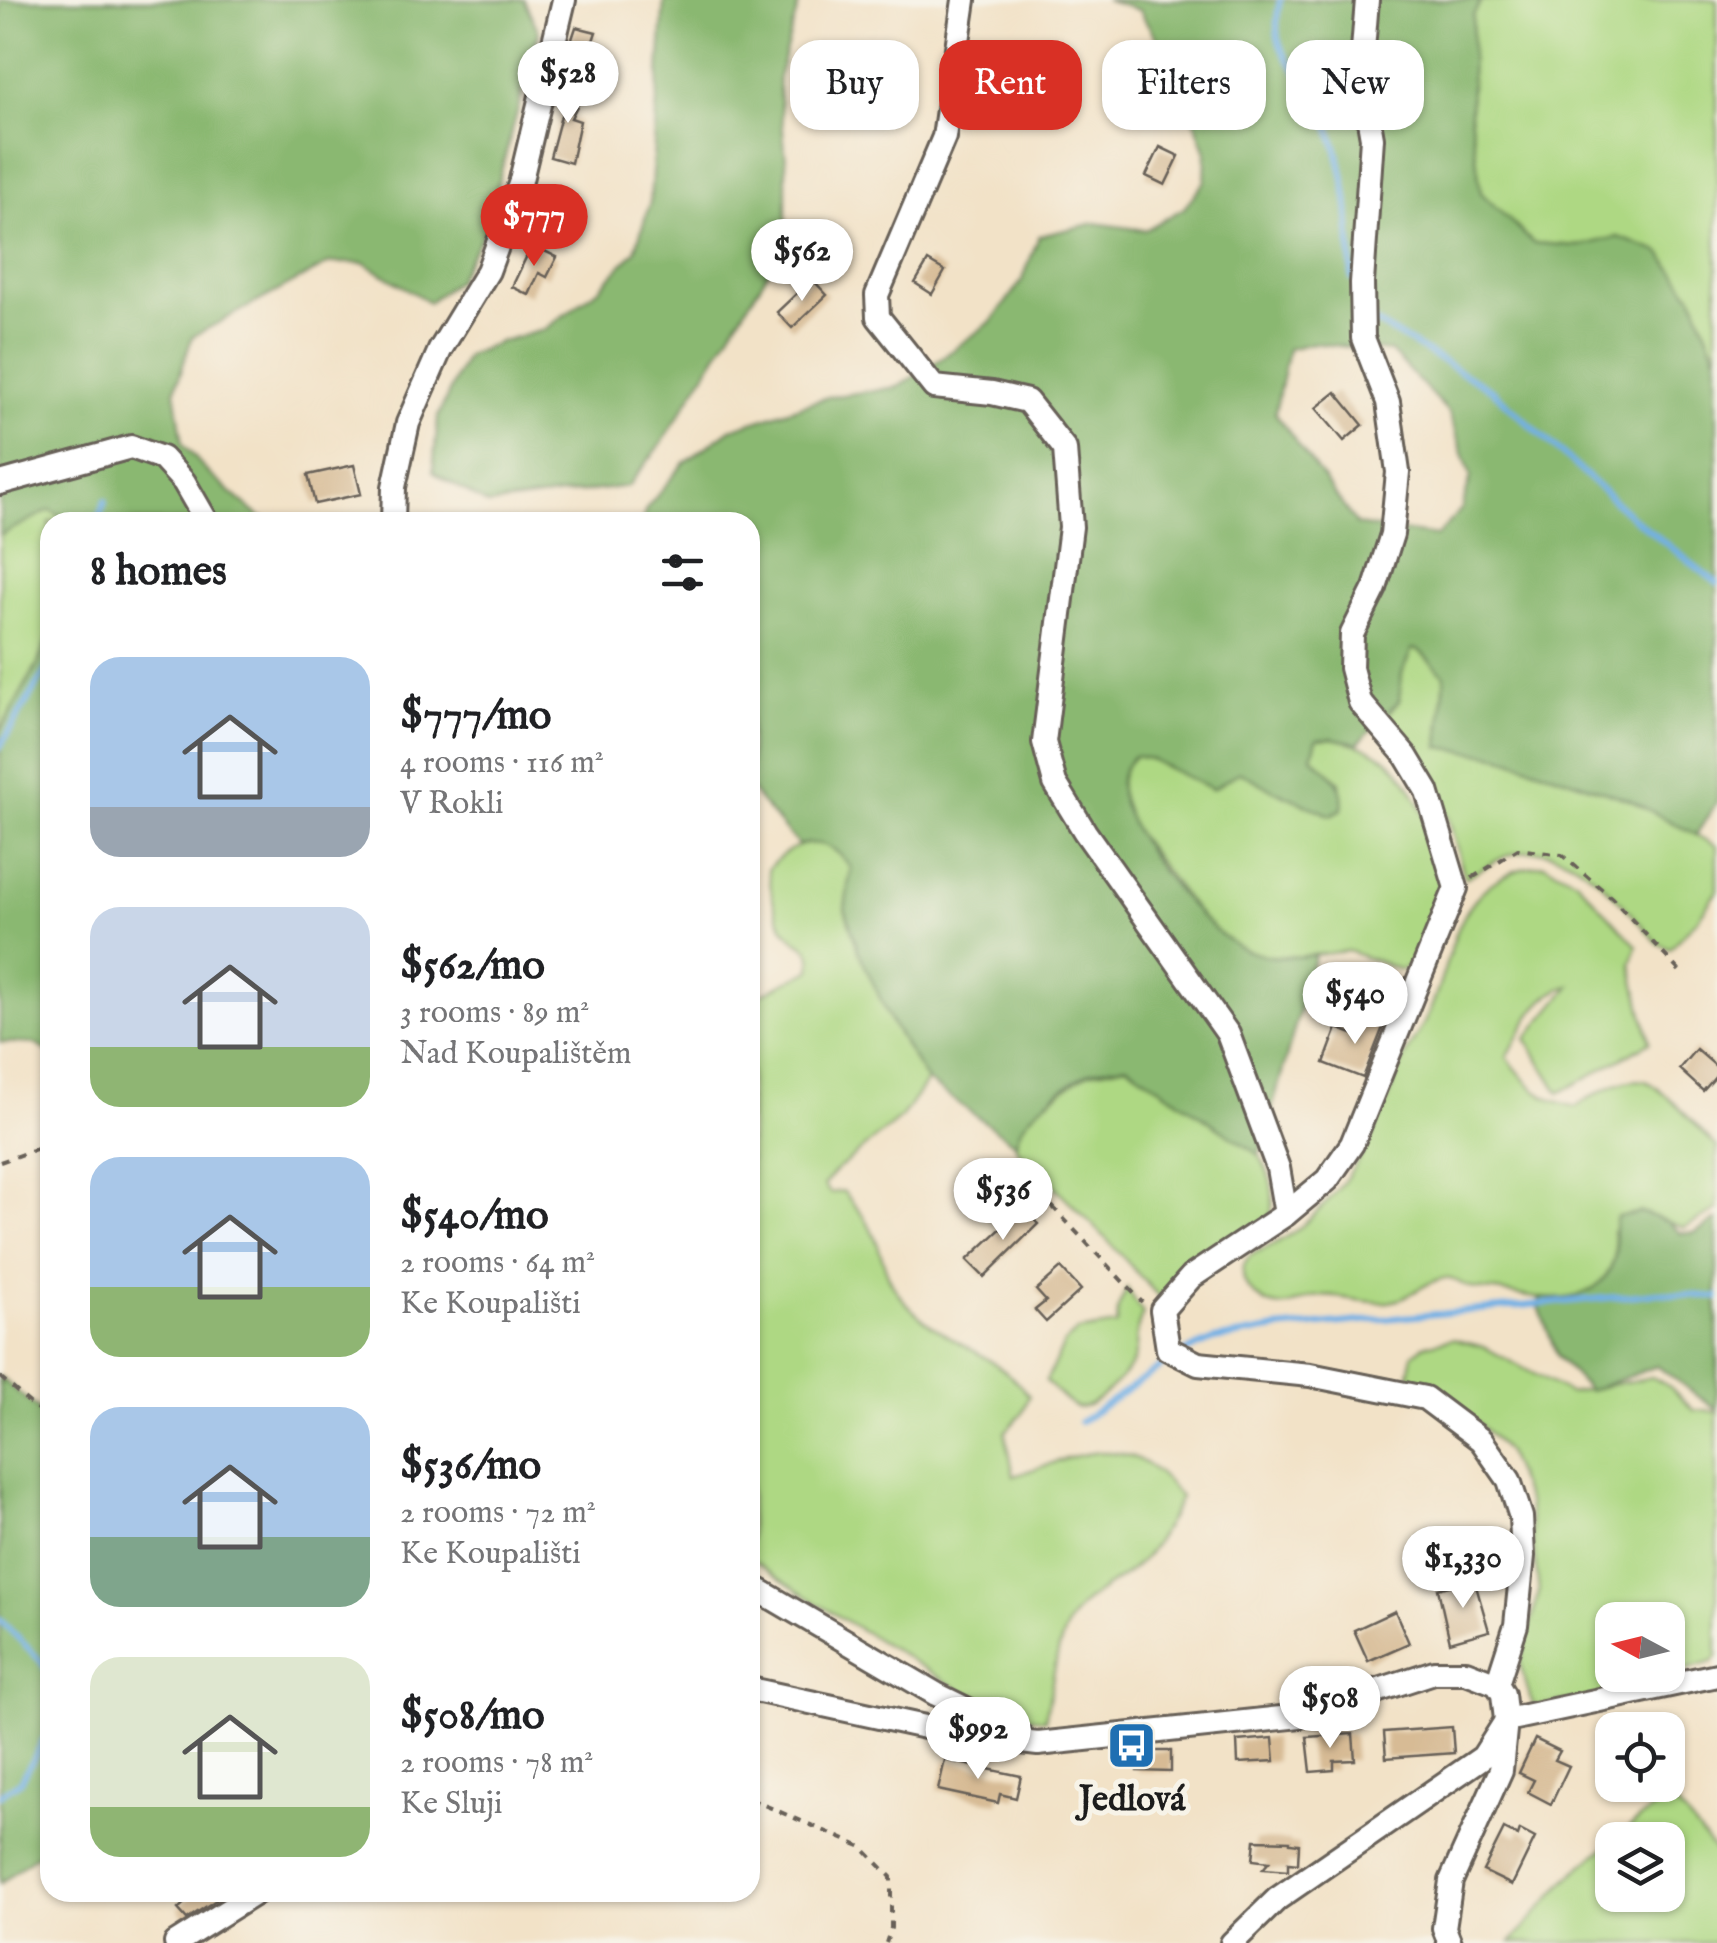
<!DOCTYPE html>
<html lang="en">
<head>
<meta charset="utf-8">
<style>
	body { margin:0; font-family:"IM FELL English",serif; background:#f6f6f6; color:#202124; height:100vh; display:flex; flex-direction:column; font-size:38px; white-space:nowrap }
	* { box-sizing:border-box; margin:0 }
	p { font-size:32px; color:#757577 }
	.icon { flex:none; width:55px; height:55px; fill:none; stroke:currentColor; stroke-width:2; stroke-linecap:round; stroke-linejoin:round }
	.map { position:relative; flex:1; overflow:hidden }
	.details { position:absolute; left:40px; top:512px; width:720px; height:1390px; display:flex; flex-direction:column; background:#fff; border-radius:30px; box-shadow:0 2px 8px #0004 }
	.details>* { flex:none }
	.banner { position:absolute; left:790px; top:40px; width:775px; height:90px; display:flex; gap:20px }
	.needle { width:65px; rotate:277deg }
	.tools { position:absolute; left:1595px; top:1602px; display:grid; gap:20px }
	.tools a { display:grid; place-items:center; width:90px; height:90px; border-radius:20px; background:#fff; box-shadow:0 2px 8px #0004; font-size:50px }
	.price { position:absolute; translate:-50% -85px; padding:0 22px; border-radius:35px; background:#fff; color:#222; font-size:32px; line-height:65px; filter:drop-shadow(0 2px 5px #0008) }
	.price::after { content:''; position:absolute; left:50%; top:60px; width:30px; height:22px; margin-left:-15px; background:inherit; clip-path:polygon(0 0,100% 0,50% 100%) }
	.price.current { background:#d93025; color:#fff }
	ul { padding:0; list-style:none }
	li { display:flex; align-items:center; gap:30px; height:250px; padding:0 50px }
	li span { display:grid; place-items:center; flex:none; width:280px; height:200px; border-radius:30px; color:#555 }
	li>.icon { margin-inline-start:auto }
	span .icon { width:120px; height:120px; fill:#fffc; stroke-width:1 }
	li b { font-size:42px }
	h2 { display:flex; justify-content:space-between; align-items:center; height:120px; padding:0 50px; font-size:42px }
	.chip { padding:0 35px; border-radius:30px; background:#fff; box-shadow:0 2px 8px #0004; font-size:35px; line-height:90px }
	.chip.current { background:#d93025; color:#fff }
	.map>svg:first-child { display:block }
	.green { fill:#aed883; stroke:#657a50; stroke-width:2.5; fill-rule:evenodd }
	.forest { fill:#8ab871; stroke:#536a46; stroke-width:2.5; fill-rule:evenodd }
	.lines { fill:none; stroke-linecap:round; stroke-linejoin:round }
	.stream { stroke:#72b0e5; stroke-width:6 }
	.building { fill:#d7bb95 }
	.street-casing { stroke:#676158; stroke-width:28 }
	.path { stroke:#676158; stroke-width:4; stroke-dasharray:8 8; stroke-linecap:butt }
	.street { stroke:#fff; stroke-width:22 }
	.labels { text-anchor:middle; stroke-width:10; stroke-linejoin:round; paint-order:stroke }
	.poi-label { font-size:35px; font-weight:bold; fill:#1c1c1c; stroke:#f7f3e8 }
</style>
</head>
<body>
<div class="map">
<svg width="1717" height="1943" viewBox="0 0 1717 1943">
	<rect width="100%" height="100%" fill="#f7f3e8"/>
	<filter id="ink" filterUnits="userSpaceOnUse"><feTurbulence type="fractalNoise" baseFrequency=".01" numOctaves="2"/><feDisplacementMap in="SourceGraphic" scale="20" xChannelSelector="R" yChannelSelector="G"/><feConvolveMatrix kernelMatrix="1 2 1 2 8 2 1 2 1" color-interpolation-filters="sRGB"/></filter>
	<filter id="wash" filterUnits="userSpaceOnUse"><feTurbulence type="fractalNoise" baseFrequency=".0048" numOctaves="4" result="noise"/><feDisplacementMap in="SourceGraphic" scale="40" xChannelSelector="R" yChannelSelector="G"/><feGaussianBlur stdDeviation="2.25" result="paint"/><feColorMatrix in="noise" values="0 0 0 0 0 0 0 0 0 0 0 0 0 0 0 0 0 1.4 0 .05"/><feComposite in="paint" operator="in"/></filter>
	<g filter="url(#wash)">
		<rect width="100%" height="100%" fill="#f2e2c7"/>
		<g class="green">
			<path d="M1482 0H1717V358L1693 297 1618 237 1578 246 1532 243 1481 193 1470 115 1473 14Z"/>
			<path d="M50 510 71 522H50V633L38 663 0 731V535Z"/>
			<path d="M1411 649 1419 650 1445 675 1439 747 1500 756 1630 800 1717 846V891L1698 919 1670 949 1658 943C1623 907 1579 842 1521 852 1502 855 1482 869 1465 878L1448 817 1417 760 1382 721 1399 701 1402 673Z"/>
			<path d="M1331 738C1352 742 1372 747 1389 761 1419 785 1449 867 1443 905 1440 924 1426 945 1418 963L1400 970 1348 951 1298 957 1269 956 1244 950 1210 930 1129 823 1119 787 1124 766 1134 756 1150 759 1212 789 1239 771 1275 791 1330 815 1342 809 1340 782 1312 757 1317 739Z"/>
			<path d="M818 841 838 850 851 868 845 909 891 1022 927 1081 902 1117 833 1173 824 1185 830 1193 843 1191C854 1205 867 1218 874 1235 886 1263 884 1279 907 1304 944 1345 991 1347 1029 1396L1021 1415 1005 1432 1014 1476C1085 1453 1128 1428 1180 1497 1172 1517 1151 1554 1134 1568 1109 1588 1080 1597 1066 1629 1055 1653 1051 1693 1045 1720 983 1710 945 1680 893 1649 844 1620 796 1592 750 1558V1000L811 970C814 941 800 948 787 932 773 914 771 890 768 869 784 851 795 845 818 841Z"/>
			<path d="M1544 864 1576 880 1637 946 1631 964 1650 1042 1559 1093 1526 1039 1570 986C1536 993 1523 1030 1507 1057 1529 1087 1540 1099 1576 1107 1592 1095 1628 1074 1648 1082 1664 1089 1702 1132 1717 1147V1210L1684 1228 1641 1212 1613 1232C1617 1250 1616 1266 1602 1281 1575 1310 1536 1298 1502 1292 1493 1290 1481 1291 1472 1288 1460 1284 1451 1275 1437 1280 1420 1286 1407 1300 1389 1302 1364 1305 1337 1293 1313 1297 1301 1300 1290 1308 1276 1306 1266 1305 1251 1293 1246 1285 1241 1276 1242 1264 1249 1257 1256 1250 1268 1248 1276 1243 1296 1233 1314 1216 1329 1200 1354 1172 1377 1131 1390 1095 1398 1076 1402 1057 1414 1040 1461 971 1438 879 1544 864Z"/>
			<path d="M1127 1065 1259 1155C1271 1173 1277 1198 1269 1219L1160 1298 1099 1231 1016 1148V1134L1027 1117 1067 1087 1088 1073Z"/>
			<path d="M1127 1288 1143 1314C1133 1332 1139 1342 1134 1359 1130 1373 1090 1412 1076 1407 1065 1402 1054 1389 1046 1381L1065 1342 1078 1331 1117 1325 1118 1308Z"/>
			<path d="M1452 1339 1484 1347 1569 1393 1652 1377 1670 1387 1693 1410 1717 1412V1657L1712 1662 1594 1698 1538 1706 1532 1703 1520 1664 1539 1592 1528 1504 1507 1453 1491 1435 1458 1407 1421 1392 1409 1373 1413 1354 1425 1345ZM1612 1620H1668V1675H1612Z"/>
			<path d="M1669 1796 1717 1854V1943H1511L1566 1880 1612 1841V1895H1668V1840H1614Z"/>
		</g>
		<g class="forest">
			<path d="M0 0H524L539 32 485 230 456 281 429 302 364 263H330L192 337 175 390 183 444 209 474 260 517 274 522H71L50 510 0 535Z"/>
			<path d="M664 0H800L778 78 786 161V227L770 269 662 443 628 486 488 505 433 472 438 416 466 356 502 341 544 330 599 289 635 251 650 202Z"/>
			<path d="M1105 0H1482L1473 15 1470 115 1481 193 1533 243 1578 246 1618 237 1660 252 1693 297 1717 358V802L1696 835 1630 800 1500 756 1439 747 1445 676 1419 650 1412 649 1402 673 1399 701 1358 743 1331 738 1317 739 1312 757C1330 773 1346 783 1342 809L1330 815 1275 791 1240 772 1212 789 1150 759 1134 756C1125 765 1118 776 1120 790 1125 834 1204 934 1246 950 1267 959 1293 958 1315 955L1259 1155 1127 1065C1114 1066 1100 1068 1088 1073 1066 1084 1016 1120 1016 1144L927 1081 891 1022 858 950 845 909 851 868C836 847 824 840 798 845L750 789V522H642L646 509 684 463 731 429 828 397 898 387 942 358 992 321 1022 281 1039 236 1095 223 1145 230 1184 208 1205 181 1206 152 1175 68 1139 10ZM1313 343 1391 352 1449 413 1471 476 1462 508 1437 536 1357 525 1275 413 1288 349Z"/>
			<path d="M50 633V1053L35 1044 0 1042V731L38 663Z"/>
			<path d="M1641 1212 1668 1222 1680 1233H1695L1717 1219V1410L1657 1366 1589 1391 1557 1356 1538 1304 1541 1298C1574 1302 1607 1291 1615 1255 1618 1241 1611 1236 1617 1217Z"/>
			<path d="M0 1377 50 1419V1844L0 1884Z"/>
		</g>
		<g class="lines">
			<g class="stream">
				<path d="M1280 0C1270 47 1285 54 1311 90 1320 102 1326 118 1331 132 1349 180 1351 229 1352 279"/>
				<path d="M1368 318 1492 390 1627 513 1717 583"/>
				<path d="M98 522 105 501"/>
				<path d="M0 747 50 663"/>
				<path d="M1185 1352 1214 1340 1277 1329 1658 1293 1717 1297"/>
				<path d="M1080 1422 1174 1358"/>
				<path d="M0 1620 40 1660 50 1675"/>
				<path d="M0 1795 21 1781 50 1729"/>
			</g>
		</g>
		<g id="blocks">
			<g class="building">
				<path d="M576 27 596 32 586 62 566 57Z"/>
				<path d="M570 82 585 90 571 118 580 121 571 163 550 157Z"/>
				<path d="M1160 147 1179 156 1165 185 1146 176Z"/>
				<path d="M532 245 557 257 547 277 539 273 529 295 512 287Z"/>
				<path d="M928 261 945 271 932 294 915 283Z"/>
				<path d="M812 279 827 295 792 328 777 312Z"/>
				<path d="M1336 392 1363 425 1344 441 1316 408Z"/>
				<path d="M354 465 361 494 315 504 308 475Z"/>
				<path d="M1366 1014 1385 1022 1363 1078 1324 1063 1337 1028 1358 1036Z"/>
				<path d="M1696 1049 1717 1067V1075L1703 1091 1679 1069Z"/>
				<path d="M1023 1208 1038 1224 984 1277 967 1260Z"/>
				<path d="M1061 1268 1081 1290 1046 1322 1035 1310 1046 1301 1036 1290Z"/>
				<path d="M1474 1579 1489 1631 1450 1642 1438 1589Z"/>
				<path d="M1395 1611 1409 1643 1368 1661 1354 1630Z"/>
				<path d="M1452 1727 1454 1753 1386 1758 1384 1732Z"/>
				<path d="M1353 1734 1355 1760 1334 1761V1770L1311 1772 1307 1737Z"/>
				<path d="M1273 1738 1275 1761 1238 1763 1237 1741Z"/>
				<path d="M1535 1739 1560 1751 1555 1760 1569 1766 1551 1804 1528 1792 1534 1780 1519 1773Z"/>
				<path d="M1137 1751H1171V1772L1137 1771Z"/>
				<path d="M945 1760 1021 1776 1016 1798 1000 1794 998 1803 938 1790Z"/>
				<path d="M1504 1829 1518 1836 1520 1830 1535 1838 1512 1885 1483 1871Z"/>
				<path d="M1255 1840 1290 1841V1843L1299 1844 1298 1864 1288 1863V1871L1263 1869 1269 1862 1253 1860Z"/>
				<path d="M196 1892H228L187 1919 178 1909Z"/>
			</g>
		</g>
	</g>
	<g filter="url(#ink)">
		<use href="#blocks" fill-opacity="0" stroke="#676158" stroke-width="2.5"/>
		<g class="lines">
			<defs>
				<g id="street">
					<path d="M964 0 944 137 877 295 878 317 934 387 992 393 1027 401 1065 449 1071 527 1044 742 1055 783 1085 832 1228 1034 1278 1168 1286 1214"/>
					<path d="M1367 0 1361 75 1372 138 1362 283 1363 338 1388 402 1398 472 1392 534 1375 588 1352 634 1351 668 1360 702 1406 756 1427 791 1456 888 1352 1144 1327 1180 1286 1214 1191 1277 1162 1310 1168 1349 1198 1364 1310 1375 1425 1398 1481 1440 1509 1480 1521 1517 1523 1556 1516 1625 1497 1684"/>
					<path d="M0 483 131 447 162 458 184 482 207 522"/>
					<path d="M393 522 394 487 408 423 440 350 488 271 520 184 564 0"/>
					<path d="M750 1585 936 1694 1021 1736"/>
					<path d="M750 1689 962 1735 1038 1744 1300 1716 1434 1672H1466L1497 1684 1503 1694 1506 1720 1501 1770 1451 1881 1444 1928 1450 1943"/>
					<path d="M1506 1720 1717 1675"/>
					<path d="M176 1943 257 1892"/>
					<path d="M1232 1943 1277 1899 1483 1757 1504 1724"/>
				</g>
			</defs>
			<use href="#street" class="street-casing"/>
			<g class="path">
				<path d="M1472 878 1518 849 1562 855 1612 898 1684 976"/>
				<path d="M0 1162 50 1144"/>
				<path d="M1019 1171 1142 1302"/>
				<path d="M0 1377 50 1421"/>
				<path d="M750 1799 862 1847 891 1877V1928L886 1943"/>
			</g>
			<use href="#street" class="street"/>
		</g>
	</g>
	<defs>
		<symbol id="bus-square" viewBox="-11 -11 22 22"><rect x="-9" y="-9" width="18" height="18" rx="4" fill="#1f6fb2" stroke="#f7f3e8"/><path d="M-5-6H5V4H4V6H2V4H-2V6H-4V4H-5ZM-3.5-4V0h7V-4ZM-3.5 1.2v1.5H-2V1.2ZM2 1.2v1.5H3.5V1.2Z" fill="#fff"/></symbol>
	</defs>
	<g fill-rule="evenodd">
		<use href="#bus-square" x="1104" y="1718" width="55" height="55"/>
	</g>
	<g class="labels">
		<g class="poi-label">
			<text x="1132" y="1810">Jedlová</text>
		</g>
	</g>
</svg>
<div class="tools">
<a><svg class="needle" viewBox="-14 -14 28 28"><path d="M0-13l5 13h-10z" fill="#e53935"/><path d="M0 13l5-13h-10z" fill="#757577"/></svg></a>
<a><svg class="icon" aria-label="locate" viewBox="0 0 24 24"><circle cx="12" cy="12" r="6"/><path d="M12 2v4M12 18v4M2 12h4M18 12h4"/></svg></a>
<a><svg class="icon" aria-label="layers" viewBox="0 0 24 24"><path d="M12 4l9 5-9 5-9-5zM3 14l9 5 9-5"/></svg></a>
</div>
<b class="price" style="left:568px;top:126px">$528</b>
<b class="price current" style="left:534px;top:269px">$777</b>
<b class="price" style="left:802px;top:304px">$562</b>
<b class="price" style="left:1355px;top:1047px">$540</b>
<b class="price" style="left:1003px;top:1243px">$536</b>
<b class="price" style="left:1463px;top:1611px">$1,330</b>
<b class="price" style="left:1330px;top:1751px">$508</b>
<b class="price" style="left:978px;top:1782px">$992</b>
<div class="banner">
<a class="chip">Buy</a>
<a class="chip current">Rent</a>
<a class="chip">Filters</a>
<a class="chip">New</a>
</div>
<section class="details">
<h2>8 homes<svg class="icon" aria-label="filters" viewBox="0 0 24 24"><path d="M4 7h16M4 17h16"/><circle cx="9" cy="7" r="2"/><circle cx="15" cy="17" r="2"/></svg></h2>
<ul>
<li><span style="background:linear-gradient(#a9c7e8 75%,#9aa5b1 0)"><svg class="icon" aria-label="home" viewBox="0 0 24 24"><path d="M3 11l9-7 9 7M6 9v11h12V9"/></svg></span><div><b>$777/mo</b><p>4 rooms · 116 m²</p><p>V Rokli</p></div></li>
<li><span style="background:linear-gradient(#c9d6e8 70%,#8fb573 0)"><svg class="icon" aria-label="home" viewBox="0 0 24 24"><path d="M3 11l9-7 9 7M6 9v11h12V9"/></svg></span><div><b>$562/mo</b><p>3 rooms · 89 m²</p><p>Nad Koupalištěm</p></div></li>
<li><span style="background:linear-gradient(#a9c7e8 65%,#8fb573 0)"><svg class="icon" aria-label="home" viewBox="0 0 24 24"><path d="M3 11l9-7 9 7M6 9v11h12V9"/></svg></span><div><b>$540/mo</b><p>2 rooms · 64 m²</p><p>Ke Koupališti</p></div></li>
<li><span style="background:linear-gradient(#a9c7e8 65%,#7fa58c 0)"><svg class="icon" aria-label="home" viewBox="0 0 24 24"><path d="M3 11l9-7 9 7M6 9v11h12V9"/></svg></span><div><b>$536/mo</b><p>2 rooms · 72 m²</p><p>Ke Koupališti</p></div></li>
<li><span style="background:linear-gradient(#dfe7d0 75%,#8fb573 0)"><svg class="icon" aria-label="home" viewBox="0 0 24 24"><path d="M3 11l9-7 9 7M6 9v11h12V9"/></svg></span><div><b>$508/mo</b><p>2 rooms · 78 m²</p><p>Ke Sluji</p></div></li>
</ul>
</section>
</div>
</body>
</html>
